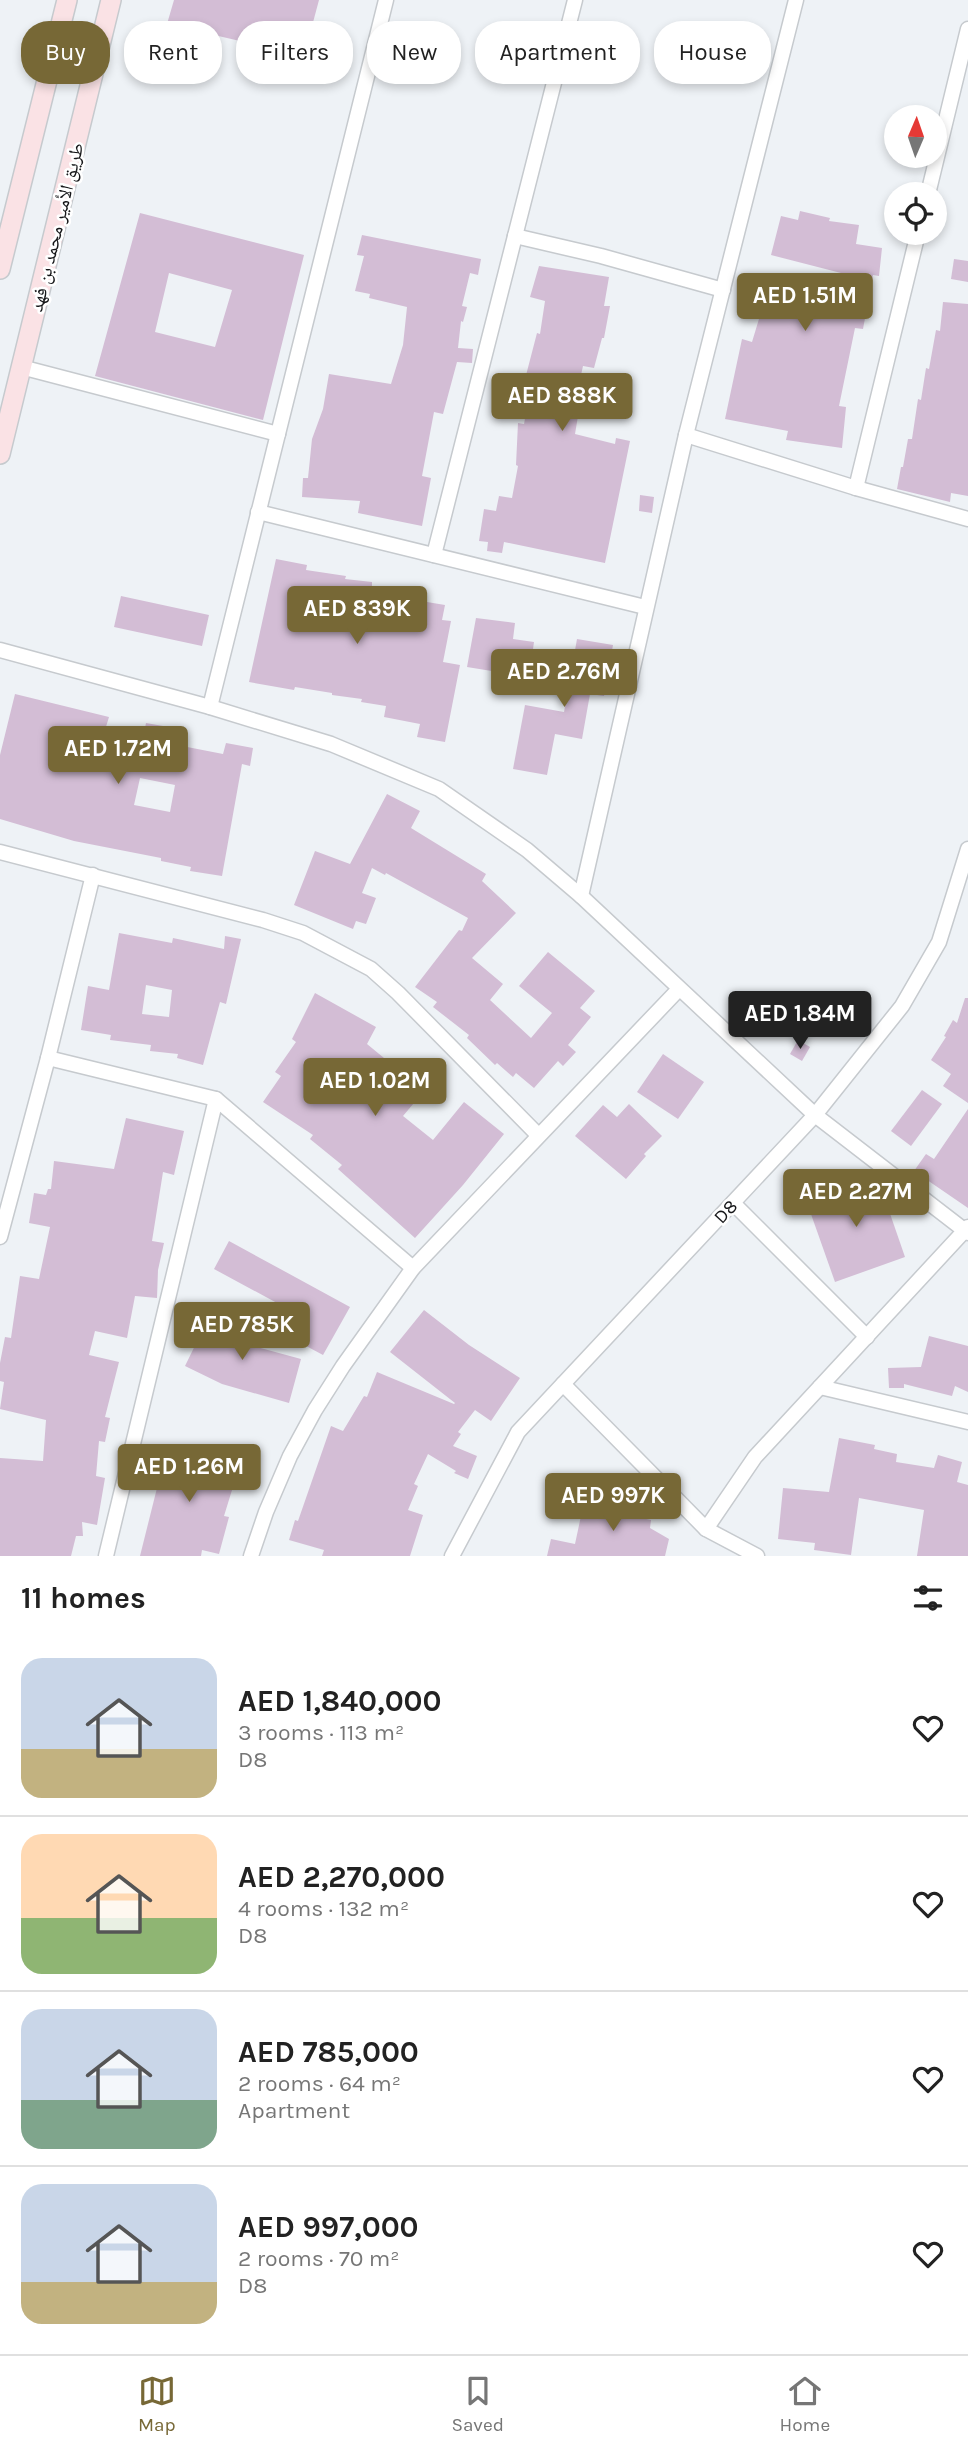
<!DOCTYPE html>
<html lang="en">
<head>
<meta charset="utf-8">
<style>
	body { margin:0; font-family:Karla,"Noto Naskh Arabic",sans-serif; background:#f2f2f2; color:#222; height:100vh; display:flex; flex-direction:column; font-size:26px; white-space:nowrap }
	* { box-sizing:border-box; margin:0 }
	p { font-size:23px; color:#767676 }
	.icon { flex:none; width:38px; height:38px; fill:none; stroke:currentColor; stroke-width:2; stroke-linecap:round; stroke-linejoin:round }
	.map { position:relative; height:1556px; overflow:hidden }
	.details { display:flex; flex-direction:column; background:#fff; flex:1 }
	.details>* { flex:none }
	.banner { position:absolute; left:21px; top:21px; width:928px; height:63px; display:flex; gap:14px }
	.needle { width:46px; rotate:2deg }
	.tools { position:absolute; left:884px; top:105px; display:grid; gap:14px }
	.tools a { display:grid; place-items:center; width:63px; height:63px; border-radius:50%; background:#fff; box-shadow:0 4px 10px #0003; font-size:35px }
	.price { position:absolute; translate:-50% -60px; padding:0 16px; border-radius:7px; background:#776836; color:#fff; font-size:23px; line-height:46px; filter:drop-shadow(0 2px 4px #0008) }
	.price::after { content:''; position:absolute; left:50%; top:42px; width:21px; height:16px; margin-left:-10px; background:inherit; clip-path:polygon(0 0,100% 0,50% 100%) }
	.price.current { background:#222; color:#fff }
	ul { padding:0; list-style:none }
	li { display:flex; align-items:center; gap:21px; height:175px; padding:0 21px }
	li+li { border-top:2px solid #e0e0e0 }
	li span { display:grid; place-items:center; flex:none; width:196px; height:140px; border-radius:21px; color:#555 }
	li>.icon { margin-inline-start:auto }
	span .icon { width:84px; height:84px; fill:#fffc; stroke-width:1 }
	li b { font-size:30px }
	h2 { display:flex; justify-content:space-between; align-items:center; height:84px; padding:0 21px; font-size:30px }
	.chip { padding:0 24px; border-radius:28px; background:#fff; box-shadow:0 4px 10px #0003; font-size:24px; line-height:63px }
	.chip.current { background:#776836; color:#fff }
	.tabs { display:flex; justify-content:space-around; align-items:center; height:98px; border-top:2px solid #e0e0e0; background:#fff; font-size:19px; color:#767676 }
	.tabs a { display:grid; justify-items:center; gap:4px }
	.tabs .current { color:#776836 }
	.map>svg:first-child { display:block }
	.building { fill:#d3bdd5; fill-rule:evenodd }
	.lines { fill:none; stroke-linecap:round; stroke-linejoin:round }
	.street-casing { stroke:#c6cace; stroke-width:17 }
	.secondary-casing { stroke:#c6cace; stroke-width:22 }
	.street { stroke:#fff; stroke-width:14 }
	.secondary { stroke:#fae2e5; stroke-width:19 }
	.labels { text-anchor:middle; stroke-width:5; stroke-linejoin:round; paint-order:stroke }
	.street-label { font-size:19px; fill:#151618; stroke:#fff }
</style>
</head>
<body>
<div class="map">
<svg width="968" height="1556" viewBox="0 0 968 1556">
	<rect width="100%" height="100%" fill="#eef2f6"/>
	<g class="building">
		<path d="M174 0H319L304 56 167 24Z"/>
		<path d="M800 211 830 218 829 221 859 225 856 244 882 248 879 276 873 275 863 329 855 328 839 406 846 407 842 448 786 440 788 431 725 419 742 339 752 342 762 309H758V276L840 278 841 273 771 255 781 216 798 220Z"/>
		<path d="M140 213 304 255 263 420 95 376ZM169 273 232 290 215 347 155 332Z"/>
		<path d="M362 235 481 259 478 275 470 273 462 306 467 307 463 322 461 321 458 348 473 349 472 363 457 362 443 414 434 412 422 476 431 478 422 526 358 513 360 501 302 497 303 478H308L312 439 323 409 329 374 391 384 403 345 407 307 369 298 370 294 355 291 364 256 357 255Z"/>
		<path d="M954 259 968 261V282L951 279Z"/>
		<path d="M539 266 609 277 604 306H610L604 338H602L594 368 583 366 577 393 585 395 582 410H579L575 434 615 444 616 438 630 441 605 563 504 542 502 553 487 551 488 542 479 541 484 509 496 511 499 496 512 498 518 466 516 465 518 423 524 424 529 397 523 395 524 383 537 333 540 334 545 301 530 297Z"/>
		<path d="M943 302 968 304V496L951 493 950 502 897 489 901 467H903L908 439H912L918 399 921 400 926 368 929 369 936 330 940 331Z"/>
		<path d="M640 495 654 497 652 513 639 511Z"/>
		<path d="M276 559 307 565 306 570 346 576 345 579 372 582V586L404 589 403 598 445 605 442 620 451 621 443 662 460 665 445 742 417 737 420 724 384 717 386 706 361 702 362 699 332 695V693L295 687 294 690 249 682Z"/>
		<path d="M121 596 209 615 202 646 114 627Z"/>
		<path d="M476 618 515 623 513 639 534 642 529 677 467 667Z"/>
		<path d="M577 639 613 645 604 696 590 694 582 739 555 734 547 775 513 769 525 705 564 712Z"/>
		<path d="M15 694 109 717 105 730 143 738 146 723 180 729 177 745 223 754 226 743 253 748 250 766 242 764 222 876 190 871 191 867 161 861V858L74 841 0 819V755ZM140 778 175 785 170 812 134 805Z"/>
		<path d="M387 794 420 811 411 828 486 874 482 881 516 913 472 958 503 984 490 1000 531 1038 552 1013 519 986 548 952 595 991 580 1008 591 1017 568 1045 576 1052 563 1066 558 1061 534 1088 516 1073 513 1077 497 1063 495 1065 467 1038 469 1035 433 1007 437 1002 415 987 459 930 462 931 468 918 386 873 385 875 372 868 362 893 376 898 366 924 356 921 353 929 294 905 315 851 350 864Z"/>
		<path d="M119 933 172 943 173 938 224 949 225 936 241 939 226 1004 220 1002 203 1065 177 1058 178 1054 150 1051 151 1045 110 1040 111 1035 81 1030 88 986 109 990ZM146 985 172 990 169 1017 142 1014Z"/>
		<path d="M315 993 376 1027 367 1044 424 1091 403 1116 433 1140 464 1102 504 1134 463 1185 415 1238 338 1169 342 1165 310 1139 313 1135 263 1102 281 1076 275 1072 296 1042 292 1039Z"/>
		<path d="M965 998H968V1103L943 1086 951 1074 931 1060 946 1037 944 1036 953 1020 957 1023Z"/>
		<path d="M798 1040 810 1047 802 1061 790 1054Z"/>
		<path d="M663 1054 704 1082 678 1119 637 1092Z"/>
		<path d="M922 1090 942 1104 911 1146 891 1131Z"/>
		<path d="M629 1104 662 1136 644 1154 646 1156 626 1179 575 1136 603 1105 617 1117Z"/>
		<path d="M968 1109V1208L914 1171 926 1154 934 1159Z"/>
		<path d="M126 1118 184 1131 174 1175 163 1172 152 1241 164 1243 158 1270 157 1298 135 1296 127 1338 95 1331 89 1355 119 1362 105 1417 110 1418 105 1442 99 1441 96 1476 105 1478 97 1525 82 1522 83 1536H76L71 1556H0V1458L43 1461 46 1420 0 1409 4 1382 0 1381V1363L5 1337 11 1338 20 1276 39 1279 50 1227 29 1223 34 1193 46 1195 48 1189H51L54 1161 114 1169Z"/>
		<path d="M877 1176 905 1257 835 1282 806 1200Z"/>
		<path d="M229 1241 350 1307 323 1355 265 1324 277 1303 214 1269Z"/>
		<path d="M424 1310 469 1345 520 1378 491 1421 475 1410 458 1432 461 1434 453 1446 477 1456 468 1479 454 1473 456 1471 428 1454 414 1484 418 1486 408 1510 423 1515 410 1556H322L324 1550 289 1540 295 1520 298 1521 331 1426 343 1431 364 1396 367 1397 377 1372 454 1404 455 1403 390 1352Z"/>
		<path d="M211 1313 248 1331 242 1343 301 1359 289 1403 222 1384 185 1366Z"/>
		<path d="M929 1336 968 1346V1392L955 1386 952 1396 904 1384V1388H889L888 1368 921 1367Z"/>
		<path d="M839 1438 875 1445 874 1449 897 1454 896 1462 934 1468 938 1455 962 1462 957 1482 968 1485V1556H917L924 1510 859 1498 851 1555 814 1550 815 1543 778 1539 783 1488 829 1492Z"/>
		<path d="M181 1444 205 1450 204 1452 240 1464 224 1516 229 1517 219 1554 202 1550 201 1556H140L157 1488 153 1487 163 1449 178 1453Z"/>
		<path d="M602 1490 623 1494 621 1504 639 1508 637 1517 651 1520 650 1528 669 1539 665 1556H547L551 1539 575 1544 581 1516 587 1518 590 1504 598 1506Z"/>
	</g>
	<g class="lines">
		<defs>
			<g id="street">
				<path d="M928 194 968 29"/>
				<path d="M515 236 601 256 723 290"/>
				<path d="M21 367 278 434"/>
				<path d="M686 435 856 488 918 233"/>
				<path d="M856 488 968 519"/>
				<path d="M258 512 645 607"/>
				<path d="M434 555 575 0"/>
				<path d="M0 650 210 707 331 744 439 789 527 850 581 896 815 1115 968 1233"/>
				<path d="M210 707 386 0"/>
				<path d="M0 852 263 920 303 933 371 969 398 993 538 1135"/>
				<path d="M581 896 686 435 796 0"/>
				<path d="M48 1058 216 1099 413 1268"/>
				<path d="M733 1203 867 1337"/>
				<path d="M0 1237 48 1058 93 875"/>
				<path d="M563 1384 706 1529 757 1556"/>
				<path d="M820 1387 968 1422"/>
				<path d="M706 1529 755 1457 968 1227"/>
				<path d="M106 1556 216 1099"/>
				<path d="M251 1556 266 1512 290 1456 315 1410 343 1366 413 1268 679 989"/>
				<path d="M452 1556 518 1432 815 1115 902 1006 939 942 968 849"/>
			</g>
			<g id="secondary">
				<path d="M0 269 67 0"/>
				<path d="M0 454 111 0"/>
			</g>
		</defs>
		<use href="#street" class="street-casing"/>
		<use href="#secondary" class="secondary-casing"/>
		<use href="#street" class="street"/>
		<use href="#secondary" class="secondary"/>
	</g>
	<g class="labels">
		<g class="street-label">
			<text transform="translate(56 227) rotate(-76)" y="7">طريق الأمير محمد بن فهد</text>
			<text transform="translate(725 1211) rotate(-47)" y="7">D8</text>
		</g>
	</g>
</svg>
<div class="tools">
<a><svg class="needle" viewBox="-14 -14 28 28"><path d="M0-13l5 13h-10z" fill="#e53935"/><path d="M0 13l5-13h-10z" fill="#767676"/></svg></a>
<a><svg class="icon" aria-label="locate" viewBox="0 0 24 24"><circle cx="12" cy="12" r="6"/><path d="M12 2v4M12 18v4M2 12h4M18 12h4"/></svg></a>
</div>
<b class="price" style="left:805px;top:333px">AED 1.51M</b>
<b class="price" style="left:562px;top:433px">AED 888K</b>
<b class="price" style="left:357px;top:646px">AED 839K</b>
<b class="price" style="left:564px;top:709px">AED 2.76M</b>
<b class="price" style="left:118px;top:786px">AED 1.72M</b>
<b class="price current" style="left:800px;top:1051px">AED 1.84M</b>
<b class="price" style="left:375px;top:1118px">AED 1.02M</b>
<b class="price" style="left:856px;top:1229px">AED 2.27M</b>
<b class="price" style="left:242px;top:1362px">AED 785K</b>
<b class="price" style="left:189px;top:1504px">AED 1.26M</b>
<b class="price" style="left:613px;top:1533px">AED 997K</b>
<div class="banner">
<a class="chip current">Buy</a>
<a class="chip">Rent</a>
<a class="chip">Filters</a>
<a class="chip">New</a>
<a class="chip">Apartment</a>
<a class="chip">House</a>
</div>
</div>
<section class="details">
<h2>11 homes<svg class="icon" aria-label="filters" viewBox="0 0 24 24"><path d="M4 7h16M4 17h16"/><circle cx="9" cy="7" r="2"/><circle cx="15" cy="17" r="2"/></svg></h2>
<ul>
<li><span style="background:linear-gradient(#c9d6e8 65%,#c2b280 0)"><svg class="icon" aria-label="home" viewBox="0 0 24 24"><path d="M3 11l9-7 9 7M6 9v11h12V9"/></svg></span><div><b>AED 1,840,000</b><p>3 rooms · 113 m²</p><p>D8</p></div><svg class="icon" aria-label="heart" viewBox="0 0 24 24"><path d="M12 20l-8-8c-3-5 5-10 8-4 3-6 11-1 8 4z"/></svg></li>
<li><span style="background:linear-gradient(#ffd9b3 60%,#8fb573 0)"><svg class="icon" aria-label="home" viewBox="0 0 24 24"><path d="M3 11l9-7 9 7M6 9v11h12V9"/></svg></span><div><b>AED 2,270,000</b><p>4 rooms · 132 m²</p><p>D8</p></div><svg class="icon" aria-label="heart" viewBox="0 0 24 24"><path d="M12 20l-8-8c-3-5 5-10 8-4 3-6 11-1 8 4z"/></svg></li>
<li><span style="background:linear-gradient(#c9d6e8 65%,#7fa58c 0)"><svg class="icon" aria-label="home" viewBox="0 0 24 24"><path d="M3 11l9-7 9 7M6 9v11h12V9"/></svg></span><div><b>AED 785,000</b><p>2 rooms · 64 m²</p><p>Apartment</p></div><svg class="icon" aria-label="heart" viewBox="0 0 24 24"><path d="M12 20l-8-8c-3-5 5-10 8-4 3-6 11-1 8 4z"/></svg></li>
<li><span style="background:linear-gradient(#c9d6e8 70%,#c2b280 0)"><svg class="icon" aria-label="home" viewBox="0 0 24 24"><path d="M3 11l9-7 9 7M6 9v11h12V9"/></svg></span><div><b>AED 997,000</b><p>2 rooms · 70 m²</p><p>D8</p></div><svg class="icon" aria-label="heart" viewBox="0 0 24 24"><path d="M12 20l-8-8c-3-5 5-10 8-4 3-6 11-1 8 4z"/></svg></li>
</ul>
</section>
<nav class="tabs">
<a class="current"><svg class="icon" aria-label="map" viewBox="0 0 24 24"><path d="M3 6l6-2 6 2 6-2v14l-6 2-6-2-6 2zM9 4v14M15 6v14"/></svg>Map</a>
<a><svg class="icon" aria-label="saved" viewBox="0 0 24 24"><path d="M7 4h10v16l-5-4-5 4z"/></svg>Saved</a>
<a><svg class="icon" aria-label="home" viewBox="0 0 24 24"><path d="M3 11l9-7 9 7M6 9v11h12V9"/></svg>Home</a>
</nav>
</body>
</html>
